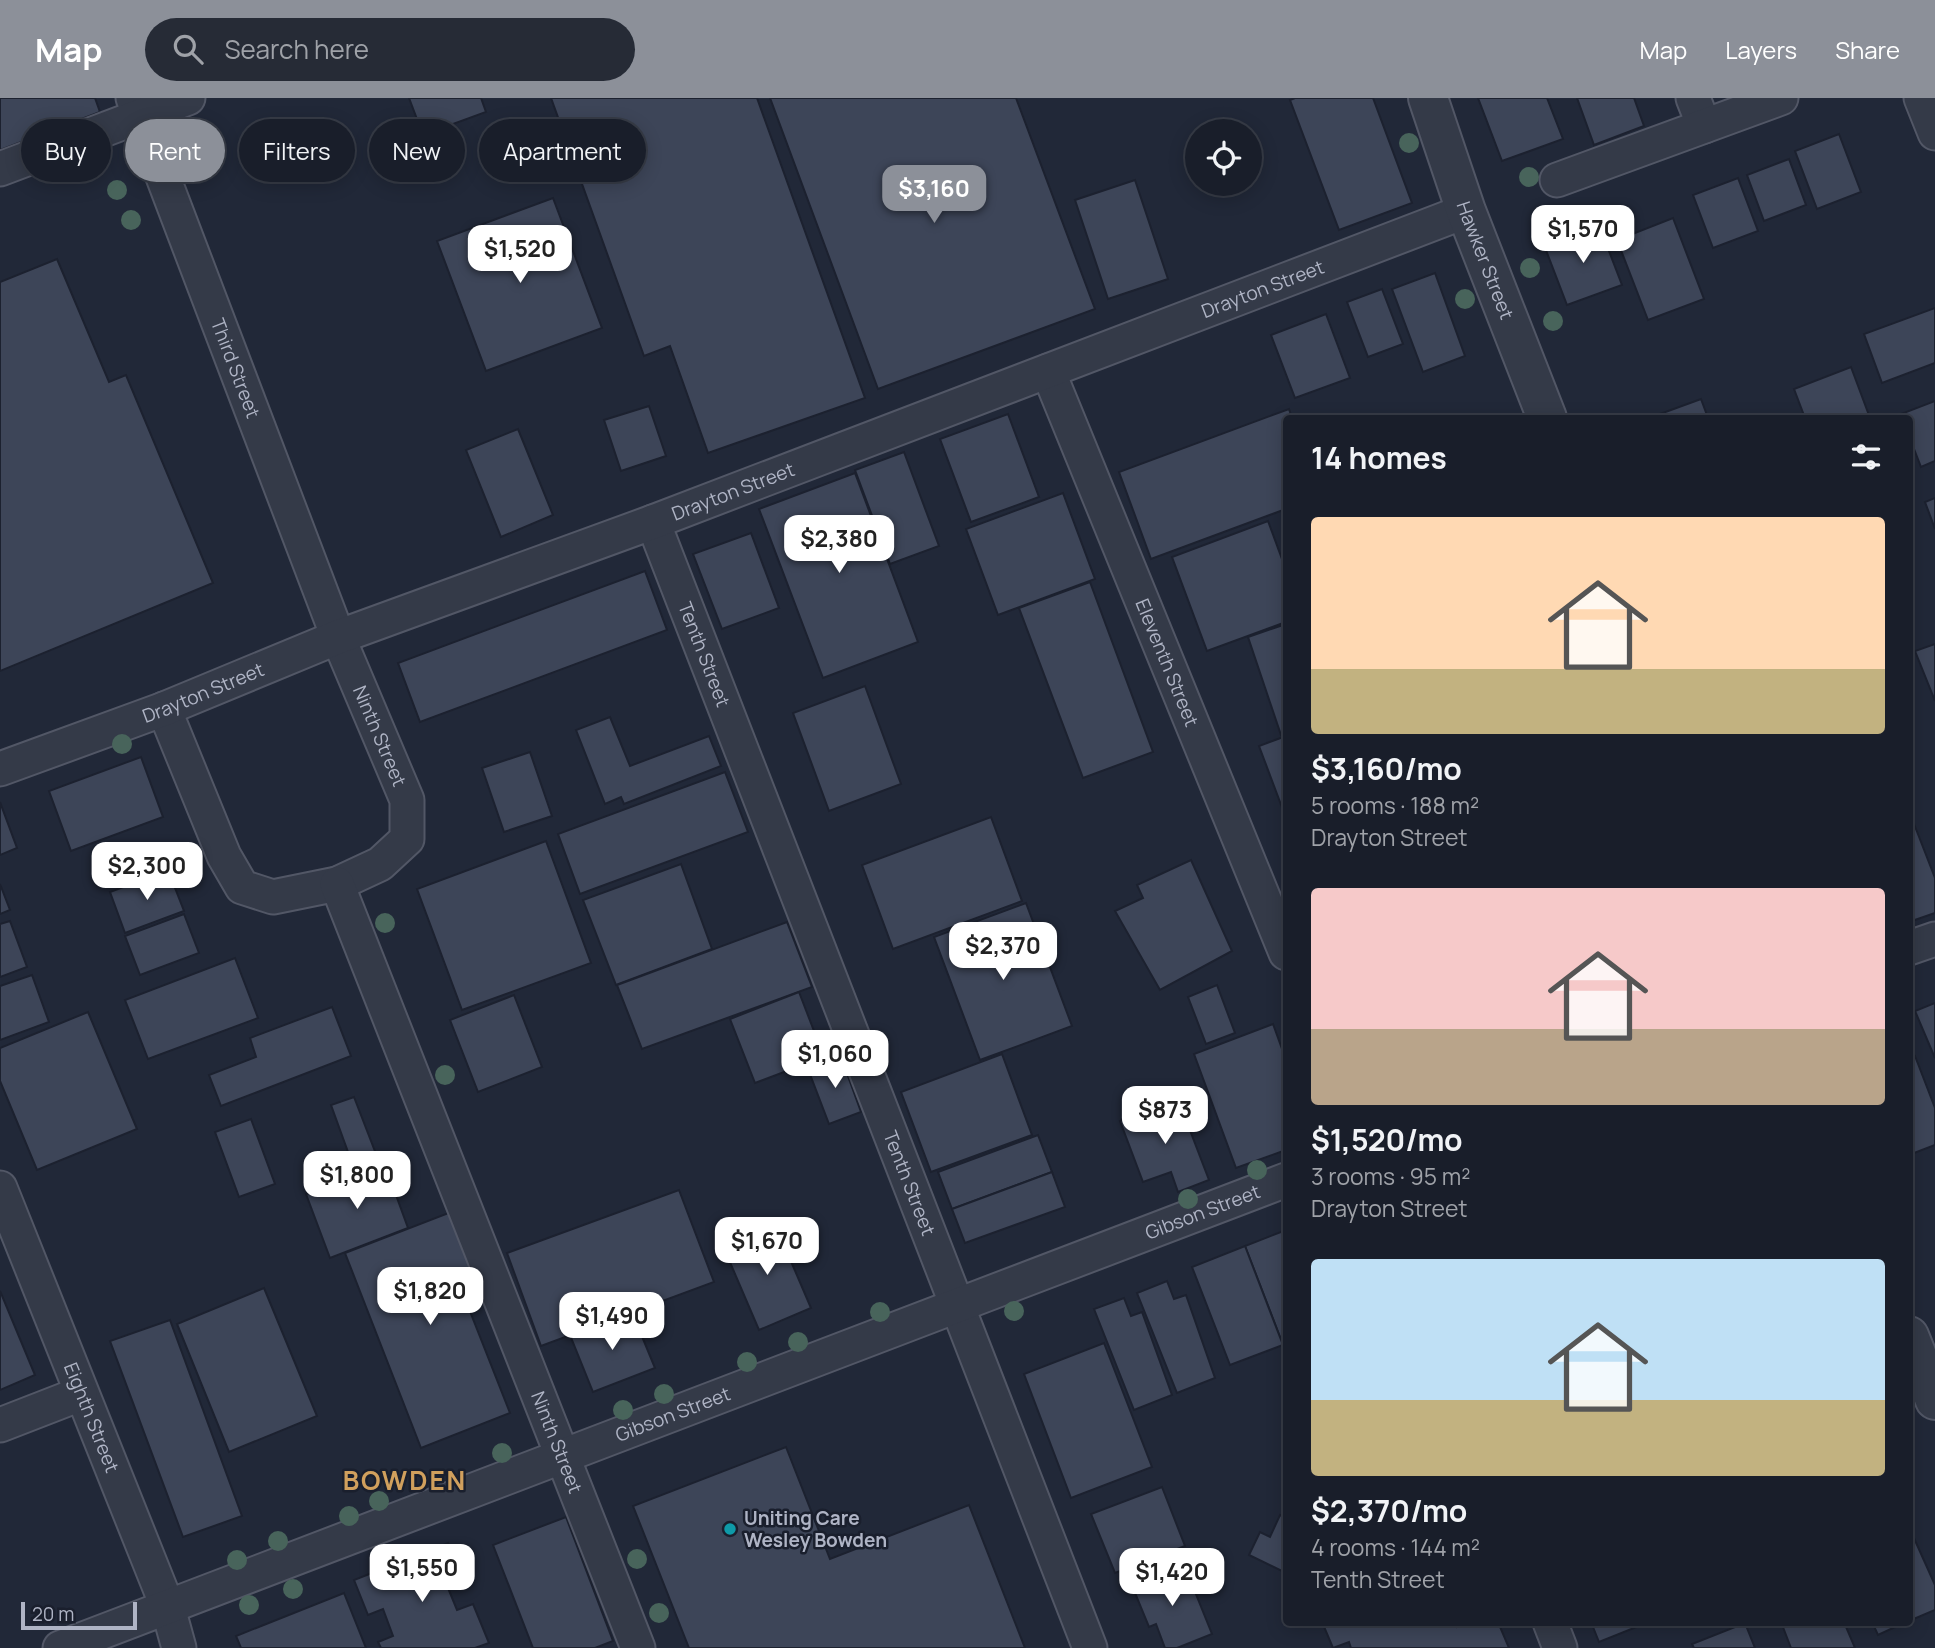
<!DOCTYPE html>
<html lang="en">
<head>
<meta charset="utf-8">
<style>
	body { margin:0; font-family:Manrope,sans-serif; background:#262b36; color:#f1f3f6; height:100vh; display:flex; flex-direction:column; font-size:26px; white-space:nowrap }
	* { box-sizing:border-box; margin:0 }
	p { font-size:23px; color:#9fa2a8 }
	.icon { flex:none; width:38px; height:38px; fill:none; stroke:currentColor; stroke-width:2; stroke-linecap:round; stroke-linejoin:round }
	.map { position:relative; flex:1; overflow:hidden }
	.details { position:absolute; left:1283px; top:317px; width:630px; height:1211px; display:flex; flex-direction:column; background:#191e2a; border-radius:7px; box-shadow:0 4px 18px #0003,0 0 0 2px #373c47 }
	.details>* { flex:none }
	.guide { position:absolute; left:21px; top:21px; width:665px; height:63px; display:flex; gap:14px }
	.tools { position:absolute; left:1185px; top:21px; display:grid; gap:14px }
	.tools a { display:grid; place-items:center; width:77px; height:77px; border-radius:50%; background:#191e2a; box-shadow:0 4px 18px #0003,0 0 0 2px #373c47; font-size:35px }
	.scale { position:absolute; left:21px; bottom:18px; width:116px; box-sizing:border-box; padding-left:7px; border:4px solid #afb4c5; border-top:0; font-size:19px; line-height:24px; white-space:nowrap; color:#afb4c5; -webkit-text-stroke:5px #1a1f2d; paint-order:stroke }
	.price { position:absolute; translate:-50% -60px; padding:0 16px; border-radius:14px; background:#fff; color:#222; font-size:23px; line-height:46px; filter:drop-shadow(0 2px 4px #0008) }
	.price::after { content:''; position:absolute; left:50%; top:42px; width:21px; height:16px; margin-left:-10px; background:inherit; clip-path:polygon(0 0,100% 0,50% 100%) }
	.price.current { background:#8c9099; color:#fff }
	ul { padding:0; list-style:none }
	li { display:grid; align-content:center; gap:14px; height:371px; padding:0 28px }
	li span { display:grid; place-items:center; height:217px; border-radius:7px; color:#555 }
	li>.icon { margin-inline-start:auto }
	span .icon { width:126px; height:126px; fill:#fffc; stroke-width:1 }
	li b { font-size:30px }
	h2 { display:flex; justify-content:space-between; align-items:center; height:84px; padding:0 28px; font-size:30px }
	.tag { padding:0 24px; border-radius:32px; background:#191e2a; box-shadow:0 4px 18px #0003,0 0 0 2px #373c47; font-size:24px; line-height:63px }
	.tag.current { background:#8c9099; color:#fff }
	header { display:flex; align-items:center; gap:42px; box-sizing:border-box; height:98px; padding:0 35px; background:#8c9099; color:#fff }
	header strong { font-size:33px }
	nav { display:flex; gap:38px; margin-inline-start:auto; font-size:24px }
	.search { width:490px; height:63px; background:#262b36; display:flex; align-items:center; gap:18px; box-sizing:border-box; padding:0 24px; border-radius:38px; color:#9fa2a8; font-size:26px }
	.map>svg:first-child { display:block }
	.building { fill:#3d4558; stroke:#1c212f; stroke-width:2 }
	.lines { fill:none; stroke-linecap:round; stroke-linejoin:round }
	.minor-casing { stroke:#525766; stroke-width:37 }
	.tertiary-casing { stroke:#525766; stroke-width:42 }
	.minor { stroke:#343a48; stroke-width:33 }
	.tertiary { stroke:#343a48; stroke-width:38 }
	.tree { fill:#48645b }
	.culture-dot { fill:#0f9aa8; stroke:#1a1f2d; stroke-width:2.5 }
	.labels { text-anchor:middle; stroke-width:5; stroke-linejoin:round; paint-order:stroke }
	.street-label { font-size:19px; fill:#afb4c5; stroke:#1a1f2d }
	.poi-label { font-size:19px; font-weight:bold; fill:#afb4c5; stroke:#1a1f2d; text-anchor:start }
	.district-label { font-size:26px; font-weight:bold; letter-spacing:2px; fill:#d1a05d; stroke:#1a1f2d }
</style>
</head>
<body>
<header>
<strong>Map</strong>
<div class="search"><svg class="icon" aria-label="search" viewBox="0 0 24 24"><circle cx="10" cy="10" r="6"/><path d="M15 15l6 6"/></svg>Search here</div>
<nav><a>Map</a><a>Layers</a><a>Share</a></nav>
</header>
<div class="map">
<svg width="1935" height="1550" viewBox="0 0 1935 1550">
	<rect width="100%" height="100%" fill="#212838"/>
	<g class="building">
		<path d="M0 0H95L100 14 0 52Z"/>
		<path d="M409 0H481L486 14 423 37Z"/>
		<path d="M551 0H757L865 300 708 355 670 248 644 258Z"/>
		<path d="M770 0H1016L1095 211 878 291Z"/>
		<path d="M1295 0H1373L1412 105 1339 132 1290 2Z"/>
		<path d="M1478 0H1547L1563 41 1502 63Z"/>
		<path d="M1577 0H1634L1644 28 1594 47Z"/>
		<path d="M1839 36 1861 94 1817 111 1795 53Z"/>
		<path d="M1789 61 1806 107 1764 123 1747 77Z"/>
		<path d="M1738 80 1758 133 1713 150 1693 97Z"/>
		<path d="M1135 82 1168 181 1108 201 1075 102Z"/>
		<path d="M553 100 602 230 486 273 437 143Z"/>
		<path d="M1673 120 1704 201 1648 222 1617 142Z"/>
		<path d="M1599 127 1622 187 1567 207 1544 147Z"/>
		<path d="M57 161 109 284 126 277 213 485 0 573V184Z"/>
		<path d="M1435 175 1465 258 1423 274 1392 191Z"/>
		<path d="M1382 191 1403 246 1368 259 1347 204Z"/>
		<path d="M1935 210V265L1882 285 1864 236Z"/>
		<path d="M1326 216 1350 280 1295 300 1271 237Z"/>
		<path d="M1851 269 1870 320H1805L1794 291Z"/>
		<path d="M1701 301 1708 320H1649Z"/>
		<path d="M1935 303V363L1921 369 1909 338V320H1903L1901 316Z"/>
		<path d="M649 308 666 358 621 373 604 322Z"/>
		<path d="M1289 311 1292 320H1286V411L1151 461 1119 374Z"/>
		<path d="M1008 316 1039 399 971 424 940 341Z"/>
		<path d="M518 331 553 417 501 439 466 352Z"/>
		<path d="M904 354 939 448 890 466 855 372Z"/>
		<path d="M855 375 918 544 823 580 759 411Z"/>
		<path d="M1063 395 1095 481 998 517 966 431Z"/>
		<path d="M1935 400V431L1925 404Z"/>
		<path d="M1268 423 1286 472V524L1207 553 1172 459Z"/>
		<path d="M751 435 779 510 722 531 693 456Z"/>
		<path d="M645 473 667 532 420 624 398 565Z"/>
		<path d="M1090 484 1153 654 1083 680 1019 510Z"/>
		<path d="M1286 526V635L1281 637 1248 539Z"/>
		<path d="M1935 546V603L1915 553Z"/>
		<path d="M865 588 901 686 829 713 793 615Z"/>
		<path d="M610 619 630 668 709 638 721 668 624 706 621 699 605 706 576 632Z"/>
		<path d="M1286 638V720L1259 648Z"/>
		<path d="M530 654 552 718 504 734 482 670Z"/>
		<path d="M141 659 163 719 71 753 49 693Z"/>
		<path d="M725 674 748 734 580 796 558 736Z"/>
		<path d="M0 704 17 750 0 757Z"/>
		<path d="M1909 713 1935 780V815L1909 824Z"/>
		<path d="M991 719 1022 803 893 851 862 767Z"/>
		<path d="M546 743 591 865 462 912 417 791Z"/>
		<path d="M1191 762 1232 853 1160 892 1115 813 1143 800 1137 787Z"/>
		<path d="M681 766 712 851 616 887 583 802Z"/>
		<path d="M168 772 184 813 125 835 110 794Z"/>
		<path d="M0 786 10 812 0 816Z"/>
		<path d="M1026 805 1072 928 980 962 934 839Z"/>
		<path d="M184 816 199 855 140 877 125 838Z"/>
		<path d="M10 823 27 869 0 879V826Z"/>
		<path d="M787 824 812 889 642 951 617 887Z"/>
		<path d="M235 860 258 920 148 961 125 902Z"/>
		<path d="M32 877 49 924 0 942V888Z"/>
		<path d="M1217 887 1235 935 1206 946 1188 899Z"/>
		<path d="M799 894 824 959 755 985 730 921Z"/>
		<path d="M514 897 542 969 478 994 450 922Z"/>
		<path d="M1935 905V960L1915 913Z"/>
		<path d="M332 909 351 958 221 1008 209 977 256 959 250 940Z"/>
		<path d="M88 914 137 1031 37 1072 0 983V950Z"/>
		<path d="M1273 926 1286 962V1052L1236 1070 1194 956Z"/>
		<path d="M1002 956 1032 1037 931 1074 901 994Z"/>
		<path d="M1915 958 1935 1010V1047L1909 1057V960Z"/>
		<path d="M841 959 861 1014 829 1026 808 971Z"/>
		<path d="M354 999 376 1056 352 1065 331 1007Z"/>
		<path d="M1178 1001 1209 1082 1178 1094 1171 1074 1143 1084 1120 1023Z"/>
		<path d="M251 1021 275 1086 239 1099 215 1034Z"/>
		<path d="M1038 1037 1052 1074 952 1111 938 1074Z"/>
		<path d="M385 1067 408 1130 330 1160 306 1096Z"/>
		<path d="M1052 1074 1065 1109 965 1145 952 1111Z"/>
		<path d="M679 1092 714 1184 541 1248 507 1155Z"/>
		<path d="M451 1114 482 1191 464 1198 510 1315 421 1350 345 1155Z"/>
		<path d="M775 1126 811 1210 759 1232 723 1148Z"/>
		<path d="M1286 1132V1246L1283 1247 1245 1148Z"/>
		<path d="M1245 1148 1283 1247 1230 1267 1192 1169Z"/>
		<path d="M1167 1183 1174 1201 1186 1197 1215 1280 1177 1295 1137 1195Z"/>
		<path d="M264 1190 317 1318 229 1354 177 1226Z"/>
		<path d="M0 1193 35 1277 0 1292Z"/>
		<path d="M1124 1200 1131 1218 1142 1214 1172 1297 1134 1312 1094 1211Z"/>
		<path d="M632 1214 655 1270 593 1294 570 1237Z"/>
		<path d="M170 1222 242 1418 183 1439 110 1243Z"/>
		<path d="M1104 1245 1152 1369 1071 1400 1024 1276Z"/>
		<path d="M786 1349 830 1461 969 1407 1025 1550H689L633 1408Z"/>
		<path d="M1162 1389 1185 1448 1115 1475 1091 1416Z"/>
		<path d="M1280 1417 1286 1420V1475L1249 1457 1260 1434 1270 1439Z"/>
		<path d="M566 1419 613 1543 595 1550H533L493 1447Z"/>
		<path d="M1909 1429 1935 1487V1512L1909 1523Z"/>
		<path d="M448 1445 461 1480 446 1485 457 1512 473 1506 489 1545 475 1550H381L378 1544 393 1538 383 1511 368 1517 354 1482Z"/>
		<path d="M1167 1467 1172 1480 1187 1474 1212 1536 1177 1550H1165L1156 1526 1149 1529 1135 1495 1142 1492 1137 1479Z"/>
		<path d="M344 1495 366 1550H241L236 1538Z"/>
		<path d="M1322 1524H1455L1457 1529 1468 1524H1498L1509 1550H1351L1349 1544 1333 1550Z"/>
		<path d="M1591 1524H1649L1599 1544Z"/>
		<path d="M1781 1524H1844L1855 1550H1791Z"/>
		<path d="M1872 1524H1906L1878 1537Z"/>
		<path d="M1745 1525 1755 1550H1694L1692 1546Z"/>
	</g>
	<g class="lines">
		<defs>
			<g id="minor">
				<path id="s1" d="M133 0 338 539 407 702V741L380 766 337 786 273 799 242 789 224 758 164 611"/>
				<path d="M1693 0 1704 28"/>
				<path d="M1921 0 1935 35"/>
				<path d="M0 71 188 0"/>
				<path d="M1557 82 1781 0"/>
				<path id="s2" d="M1048 273 1286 855"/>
				<path id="s3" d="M653 424 1090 1550"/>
				<path id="s4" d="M0 671 164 611 338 539 653 424 1466 113"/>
				<path id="s5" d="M337 786 638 1550"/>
				<path d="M1909 850 1935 841"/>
				<path id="s6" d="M0 1090 168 1510 179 1550"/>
				<path d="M0 1327 80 1296"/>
				<path d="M1550 1524 1560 1550"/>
				<path id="s7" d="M60 1550 1286 1082"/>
			</g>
			<g id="tertiary">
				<path id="s8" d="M1428 0 1466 113 1547 320"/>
				<path d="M1909 1238 1935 1302"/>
			</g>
		</defs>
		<use href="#minor" class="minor-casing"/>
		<use href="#tertiary" class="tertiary-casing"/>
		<use href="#minor" class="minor"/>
		<use href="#tertiary" class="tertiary"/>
	</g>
	<g class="tree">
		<circle cx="1409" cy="45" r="10"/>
		<circle cx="1529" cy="79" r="10"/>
		<circle cx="117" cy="92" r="10"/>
		<circle cx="131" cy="122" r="10"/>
		<circle cx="1530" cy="170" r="10"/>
		<circle cx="1465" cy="201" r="10"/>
		<circle cx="1553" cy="223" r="10"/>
		<circle cx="122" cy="646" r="10"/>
		<circle cx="385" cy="825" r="10"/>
		<circle cx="445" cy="977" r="10"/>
		<circle cx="1257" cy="1072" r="10"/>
		<circle cx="1188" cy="1101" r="10"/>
		<circle cx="1014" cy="1213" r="10"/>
		<circle cx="880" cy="1214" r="10"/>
		<circle cx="798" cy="1244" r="10"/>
		<circle cx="747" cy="1264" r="10"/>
		<circle cx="664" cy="1296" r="10"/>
		<circle cx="623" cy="1312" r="10"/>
		<circle cx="502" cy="1355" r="10"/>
		<circle cx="379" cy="1403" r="10"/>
		<circle cx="349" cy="1418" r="10"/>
		<circle cx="278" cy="1443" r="10"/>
		<circle cx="637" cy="1461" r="10"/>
		<circle cx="237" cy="1462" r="10"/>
		<circle cx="293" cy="1491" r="10"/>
		<circle cx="249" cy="1507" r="10"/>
		<circle cx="659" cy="1515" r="10"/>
	</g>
	<circle class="culture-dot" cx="730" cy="1431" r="7"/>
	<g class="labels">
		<g class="street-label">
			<text dy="7" stroke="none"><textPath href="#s8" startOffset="172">Hawker Street</textPath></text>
			<text dy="7" stroke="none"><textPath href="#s4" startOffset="1351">Drayton Street</textPath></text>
			<text dy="7" stroke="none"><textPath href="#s1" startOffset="289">Third Street</textPath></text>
			<text dy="7" stroke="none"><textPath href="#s4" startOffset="784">Drayton Street</textPath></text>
			<text dy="7" stroke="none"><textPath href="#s3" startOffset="142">Tenth Street</textPath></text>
			<text dy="7" stroke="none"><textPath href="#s2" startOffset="315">Eleventh Street</textPath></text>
			<text dy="7" stroke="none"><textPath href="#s4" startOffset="217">Drayton Street</textPath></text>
			<text dy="7" stroke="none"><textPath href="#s1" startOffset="684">Ninth Street</textPath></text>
			<text dy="7" stroke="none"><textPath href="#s3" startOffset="709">Tenth Street</textPath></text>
			<text dy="7" stroke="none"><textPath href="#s7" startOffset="1223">Gibson Street</textPath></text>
			<text dy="7" stroke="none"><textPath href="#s7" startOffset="656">Gibson Street</textPath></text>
			<text dy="7" stroke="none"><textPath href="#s6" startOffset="247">Eighth Street</textPath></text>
			<text dy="7" stroke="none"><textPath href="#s5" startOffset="600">Ninth Street</textPath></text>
		</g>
		<g class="poi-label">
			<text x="744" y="1427">Uniting Care<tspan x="744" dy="22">Wesley Bowden</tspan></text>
		</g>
		<g class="district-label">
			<text x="405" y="1392">BOWDEN</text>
		</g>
	</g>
</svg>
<div class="tools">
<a><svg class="icon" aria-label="locate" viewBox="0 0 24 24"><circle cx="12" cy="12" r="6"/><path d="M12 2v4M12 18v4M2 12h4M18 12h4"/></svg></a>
</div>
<div class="scale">20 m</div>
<b class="price current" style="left:934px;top:127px">$3,160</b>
<b class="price" style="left:1583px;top:167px">$1,570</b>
<b class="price" style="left:520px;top:187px">$1,520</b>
<b class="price" style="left:839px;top:477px">$2,380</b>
<b class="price" style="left:147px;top:804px">$2,300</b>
<b class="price" style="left:1003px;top:884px">$2,370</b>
<b class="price" style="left:835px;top:992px">$1,060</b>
<b class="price" style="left:1165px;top:1048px">$873</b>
<b class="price" style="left:357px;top:1113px">$1,800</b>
<b class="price" style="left:767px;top:1179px">$1,670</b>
<b class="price" style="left:430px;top:1229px">$1,820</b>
<b class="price" style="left:612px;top:1254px">$1,490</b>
<b class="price" style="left:422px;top:1506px">$1,550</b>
<b class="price" style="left:1172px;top:1510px">$1,420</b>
<div class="guide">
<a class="tag">Buy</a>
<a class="tag current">Rent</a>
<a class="tag">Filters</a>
<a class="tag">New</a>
<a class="tag">Apartment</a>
</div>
<section class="details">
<h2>14 homes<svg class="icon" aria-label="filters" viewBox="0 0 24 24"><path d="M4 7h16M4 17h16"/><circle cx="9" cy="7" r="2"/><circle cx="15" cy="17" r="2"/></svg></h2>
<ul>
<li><span style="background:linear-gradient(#ffd9b3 70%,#c2b280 0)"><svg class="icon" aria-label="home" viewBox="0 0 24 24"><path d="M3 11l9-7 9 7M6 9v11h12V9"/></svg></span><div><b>$3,160/mo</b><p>5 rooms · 188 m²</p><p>Drayton Street</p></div></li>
<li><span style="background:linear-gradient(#f6c9c9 65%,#b9a48a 0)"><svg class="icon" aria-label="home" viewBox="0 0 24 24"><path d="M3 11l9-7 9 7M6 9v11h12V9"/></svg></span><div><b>$1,520/mo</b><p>3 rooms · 95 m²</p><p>Drayton Street</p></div></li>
<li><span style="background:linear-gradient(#bfe0f5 65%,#c2b280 0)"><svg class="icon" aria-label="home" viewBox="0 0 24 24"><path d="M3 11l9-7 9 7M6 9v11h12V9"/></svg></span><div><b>$2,370/mo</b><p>4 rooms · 144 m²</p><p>Tenth Street</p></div></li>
</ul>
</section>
</div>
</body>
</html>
